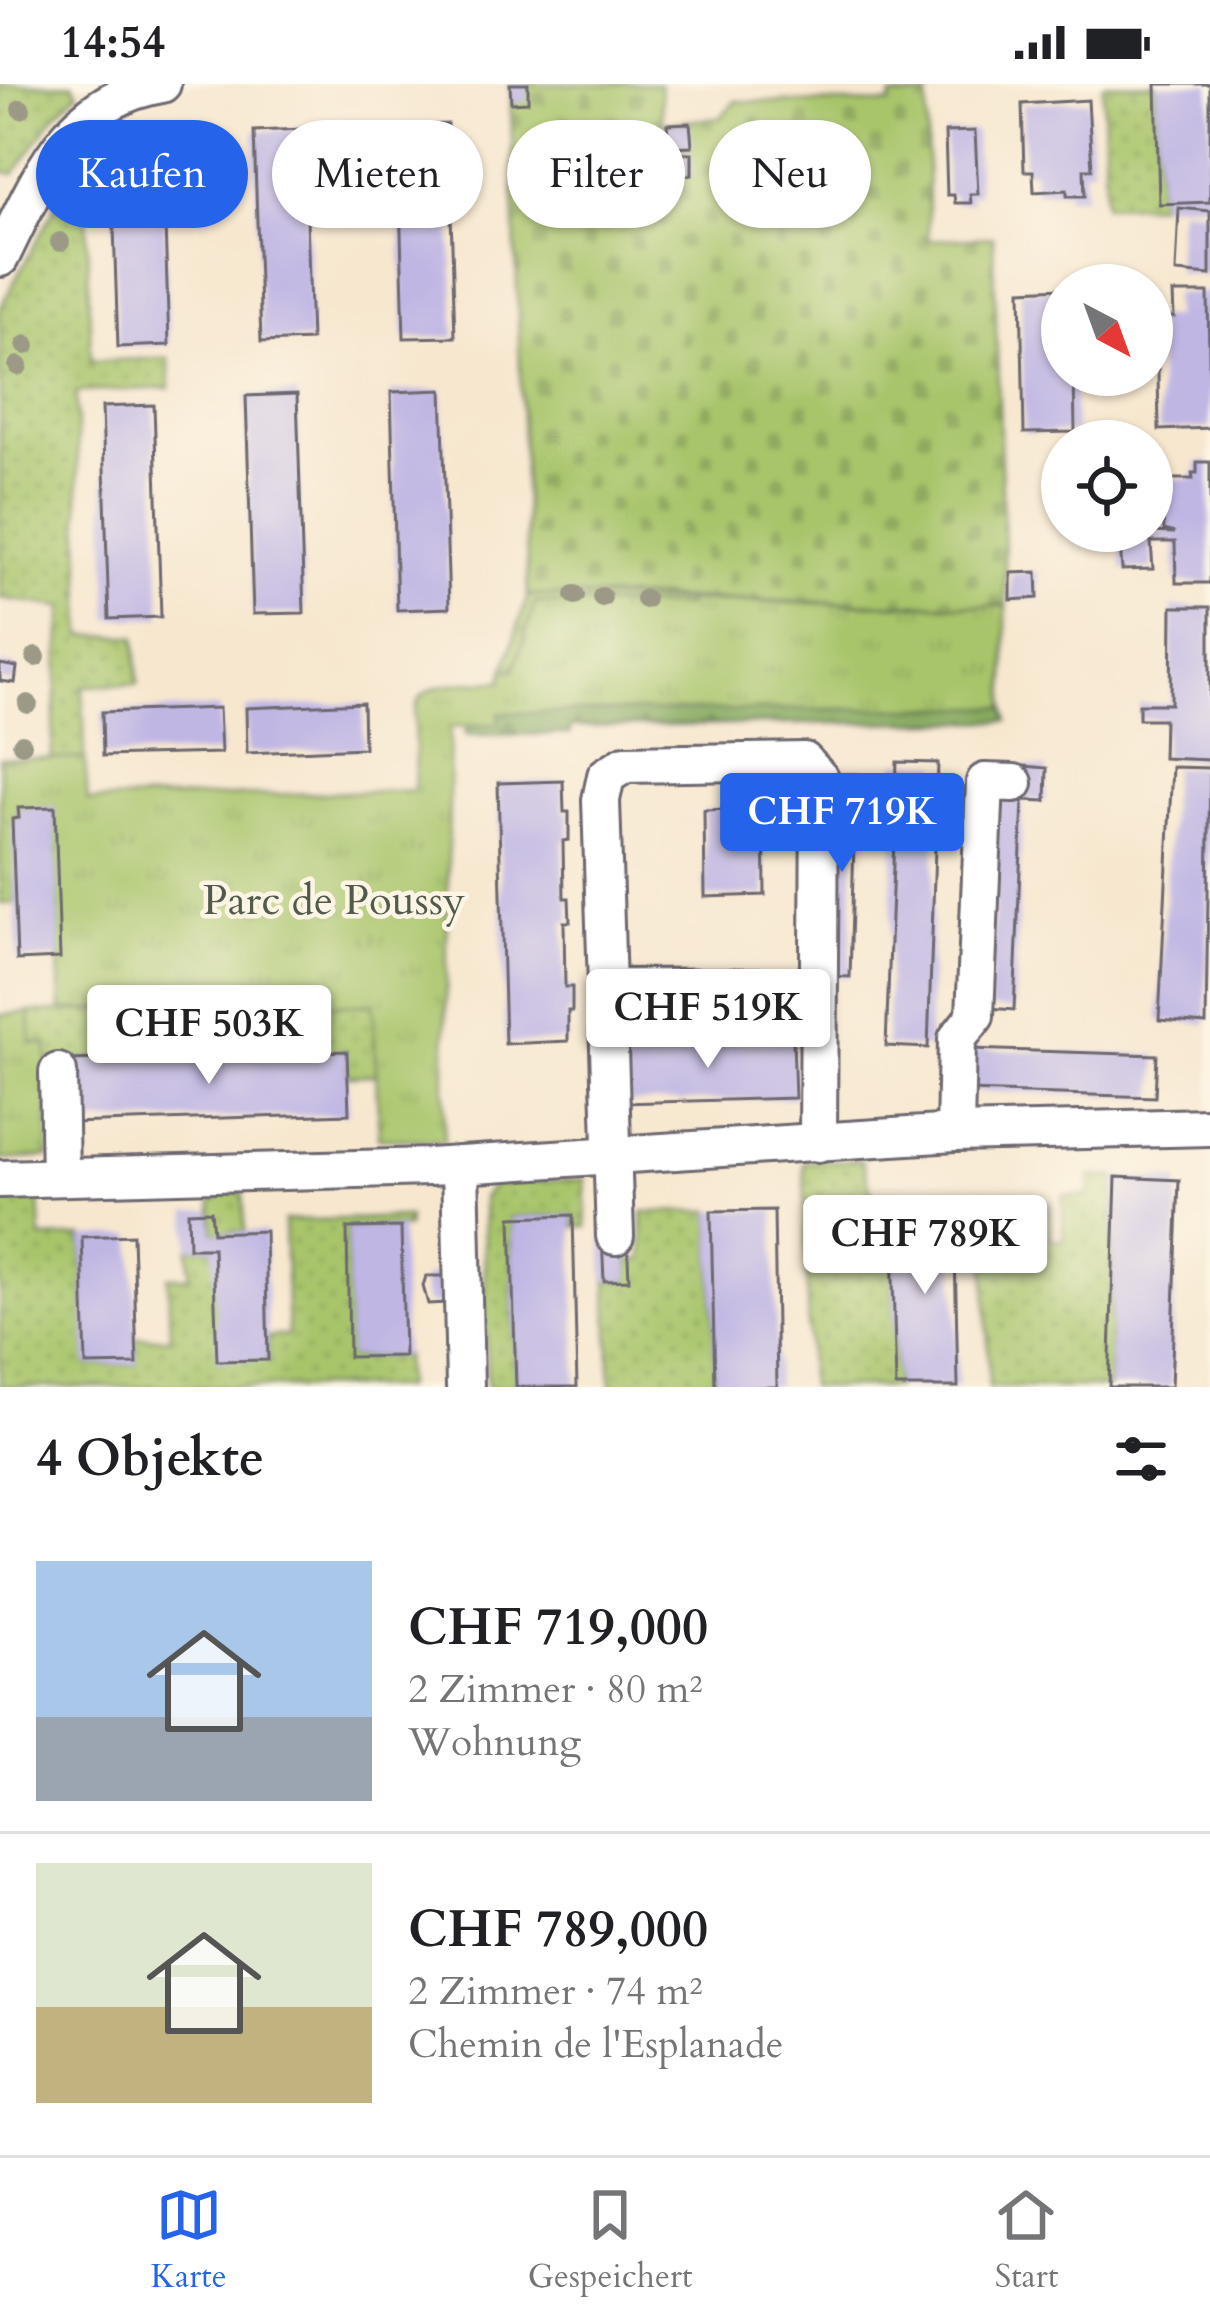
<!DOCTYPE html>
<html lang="de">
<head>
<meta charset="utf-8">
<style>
	body { margin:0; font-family:Cardo,serif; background:#f2f2f2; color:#202124; height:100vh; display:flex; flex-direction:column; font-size:45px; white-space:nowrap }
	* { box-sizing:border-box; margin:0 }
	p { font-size:39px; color:#757577 }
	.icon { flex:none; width:66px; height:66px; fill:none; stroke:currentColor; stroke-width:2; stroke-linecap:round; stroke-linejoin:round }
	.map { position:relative; height:1303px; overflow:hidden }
	.sheet { display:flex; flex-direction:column; background:#fff; flex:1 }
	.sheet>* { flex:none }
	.hud { position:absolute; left:36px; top:36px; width:1140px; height:108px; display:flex; gap:24px }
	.needle { width:78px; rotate:139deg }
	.controls { position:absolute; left:1041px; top:180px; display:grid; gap:24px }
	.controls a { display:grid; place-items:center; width:132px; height:132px; border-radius:50%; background:#fff; box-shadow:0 3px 9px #0004; font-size:60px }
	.price { position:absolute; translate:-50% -102px; padding:0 27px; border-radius:12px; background:#fff; color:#222; font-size:39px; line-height:78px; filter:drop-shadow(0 3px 6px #0008) }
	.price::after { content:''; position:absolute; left:50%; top:72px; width:36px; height:27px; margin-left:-18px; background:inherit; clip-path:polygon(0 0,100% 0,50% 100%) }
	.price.on { background:#2563eb; color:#fff }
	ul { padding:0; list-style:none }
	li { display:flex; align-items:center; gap:36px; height:300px; padding:0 36px }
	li+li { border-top:3px solid #e0e0e0 }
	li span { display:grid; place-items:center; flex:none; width:336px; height:240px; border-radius:0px; color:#555 }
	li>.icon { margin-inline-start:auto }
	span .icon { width:144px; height:144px; fill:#fffc; stroke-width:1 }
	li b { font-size:51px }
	h2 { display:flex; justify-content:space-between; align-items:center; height:144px; padding:0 36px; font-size:51px }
	.pill { padding:0 42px; border-radius:54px; background:#fff; box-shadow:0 3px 9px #0004; font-size:42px; line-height:108px }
	.pill.on { background:#2563eb; color:#fff }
	.status { display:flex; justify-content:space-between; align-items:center; height:84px; padding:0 60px; background:#fff; direction:ltr }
	.status svg { height:33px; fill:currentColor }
	.dock { display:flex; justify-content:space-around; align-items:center; height:168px; border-top:3px solid #e0e0e0; background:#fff; font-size:33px; color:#757577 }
	.dock a { display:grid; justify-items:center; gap:6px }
	.dock .on { color:#2563eb }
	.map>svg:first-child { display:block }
	.grass { fill:url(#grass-dots); stroke:#657453; stroke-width:3 }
	.forest { fill:url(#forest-firs); stroke:#54664d; stroke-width:3 }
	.cemetery { fill:url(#cemetery-stones); stroke:#657453; stroke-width:3 }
	.park { fill:url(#park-tufts); stroke:#657453; stroke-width:3 }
	.building { fill:#bfb6e4 }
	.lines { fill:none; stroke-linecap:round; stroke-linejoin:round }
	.minor-casing { stroke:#6d676f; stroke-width:42 }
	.minor { stroke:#fff; stroke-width:36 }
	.tree { fill:#9c9a87 }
	.labels { text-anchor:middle; stroke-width:9; stroke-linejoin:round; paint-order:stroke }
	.park-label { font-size:42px; fill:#515b4c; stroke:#fcf5e5 }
</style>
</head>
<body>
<div class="status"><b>14:54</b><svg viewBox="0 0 49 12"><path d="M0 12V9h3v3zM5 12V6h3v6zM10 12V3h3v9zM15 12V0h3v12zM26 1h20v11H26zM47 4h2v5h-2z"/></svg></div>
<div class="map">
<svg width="1210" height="1303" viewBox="0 0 1210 1303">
	<defs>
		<pattern id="grass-dots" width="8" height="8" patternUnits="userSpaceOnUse" patternTransform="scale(3)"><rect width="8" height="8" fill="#a8c56b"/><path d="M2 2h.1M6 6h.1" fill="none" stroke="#90a95e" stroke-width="1.8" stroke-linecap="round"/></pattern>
		<pattern id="forest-firs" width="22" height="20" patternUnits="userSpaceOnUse" patternTransform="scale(3)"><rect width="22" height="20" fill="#86aa5f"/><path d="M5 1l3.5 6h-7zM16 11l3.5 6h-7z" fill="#6d8a50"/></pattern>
		<pattern id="cemetery-stones" width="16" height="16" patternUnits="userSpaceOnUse" patternTransform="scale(3)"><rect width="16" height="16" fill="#a8c56b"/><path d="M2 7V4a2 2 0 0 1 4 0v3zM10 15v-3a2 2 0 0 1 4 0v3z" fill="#90a95e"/></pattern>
		<pattern id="park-tufts" width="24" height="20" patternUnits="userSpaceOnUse" patternTransform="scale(3)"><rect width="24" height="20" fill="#a8c56b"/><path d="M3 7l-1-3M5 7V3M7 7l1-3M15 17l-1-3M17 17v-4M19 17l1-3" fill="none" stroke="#90a95e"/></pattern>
	</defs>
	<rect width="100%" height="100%" fill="#fcf5e5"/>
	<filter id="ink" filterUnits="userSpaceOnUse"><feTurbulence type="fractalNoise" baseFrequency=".00833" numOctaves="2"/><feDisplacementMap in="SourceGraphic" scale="24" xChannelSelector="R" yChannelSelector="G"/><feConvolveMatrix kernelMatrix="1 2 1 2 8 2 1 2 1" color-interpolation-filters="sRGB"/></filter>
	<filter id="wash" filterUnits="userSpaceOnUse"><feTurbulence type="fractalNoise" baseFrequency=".004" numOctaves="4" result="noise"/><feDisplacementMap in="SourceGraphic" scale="48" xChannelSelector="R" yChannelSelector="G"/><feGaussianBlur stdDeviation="2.7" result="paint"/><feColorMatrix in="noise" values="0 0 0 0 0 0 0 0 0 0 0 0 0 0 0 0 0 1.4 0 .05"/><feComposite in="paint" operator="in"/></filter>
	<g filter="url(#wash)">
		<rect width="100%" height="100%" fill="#f7e7cf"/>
		<g class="grass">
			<path d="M0 0H73L78 9 55 31 14 90 0 86Z"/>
			<path d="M1103 0H1156L1159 120 1105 121Z"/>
			<path d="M85 69 91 277 169 274 170 304 76 308 83 552H136L138 600 83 602 85 675 51 676 63 523 0 514V224Z"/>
			<path d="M528 511 687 517V522L535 519 514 587H504Z"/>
			<path d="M374 919 376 991 348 992 346 967 47 976 31 959 30 928Z"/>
			<path d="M862 1076 871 1107 891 1123 896 1303H809L804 1078Z"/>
			<path d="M1091 1092 1116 1093 1109 1303H989L984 1121 1050 1120 1051 1155 1063 1156V1112H1089Z"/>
			<path d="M585 1095 587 1143H574L573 1131 511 1133 516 1303H487L483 1112 495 1100Z"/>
			<path d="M243 1108 245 1148 213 1149 212 1119 223 1109Z"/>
			<path d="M39 1114 41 1154 82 1153 87 1281 136 1280V1254H170L168 1193H190L189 1164H213L268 1276V1253L288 1251 284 1137 408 1133 407 1143 347 1144 350 1273 404 1272 405 1303H0V1115Z"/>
			<path d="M711 1127 715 1303H611L607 1197 628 1196V1177L643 1176V1128Z"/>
		</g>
		<path class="forest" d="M1006 623 1008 637 570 643V650L466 651V642L498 640V629Z"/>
		<path class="cemetery" d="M510 0H660L663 39 720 34 735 17 890 20 891 13 927 12 928 156 993 153 1006 522 528 511Z"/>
		<g class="park">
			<path d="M687 517 1006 522V623L499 629V640L450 643 444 1057 379 1054 373 920 61 926 54 724 18 725 15 819 0 820V674L85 675 88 717 414 706C420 615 390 599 502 597L504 587 514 586 535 519 686 522Z"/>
			<path d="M30 928 31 959H47L49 1073 1 1076 0 931Z"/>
		</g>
		<g id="blocks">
			<g class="building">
				<path d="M510 0H528V18L511 19Z"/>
				<path d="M1156 0H1210V118L1159 120Z"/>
				<path d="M1088 16 1092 85H1084L1085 112H1067V106L1034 108 1033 87H1024L1022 20Z"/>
				<path d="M690 39 692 62 669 63 667 40Z"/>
				<path d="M448 40 455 253 404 254 398 42Z"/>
				<path d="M304 45 311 256 261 258 254 47Z"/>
				<path d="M975 47 978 110H970L971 119H955L954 111H947L945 48Z"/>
				<path d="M162 49 169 261 118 263 111 51Z"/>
				<path d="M669 69H692V91L670 92Z"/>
				<path d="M1179 124 1210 127V191L1176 188Z"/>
				<path d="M1062 204V291H1074L1075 348 1024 349 1021 206Z"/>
				<path d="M1173 209H1208L1210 344 1159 346 1157 233H1174Z"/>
				<path d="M442 306 449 524 397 526 391 308Z"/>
				<path d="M297 310 304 529 253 530 246 312Z"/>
				<path d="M154 321 161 533 109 535 102 323Z"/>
				<path d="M1197 378H1210V499H1176L1175 458H1151L1153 485 1122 486 1119 447 1175 449 1164 446 1163 429 1152 430V413L1162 416 1167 413V395H1193L1192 389H1197Z"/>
				<path d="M1037 488 1038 514 1011 516V489Z"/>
				<path d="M1172 523H1210V676L1163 674 1164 635H1139V620H1171Z"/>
				<path d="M0 580 17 583 15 599 0 597Z"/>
				<path d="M363 619 364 664 247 669 246 624Z"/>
				<path d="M219 624 221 669 103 672 102 628Z"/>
				<path d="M897 678 938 679 928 964 886 962Z"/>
				<path d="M1024 682 1047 684 1046 717 1023 716Z"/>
				<path d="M1172 683 1210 684 1206 940 1159 936Z"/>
				<path d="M833 690H856L850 893 827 892Z"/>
				<path d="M563 697 564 728H569V756L563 757 564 814H569L570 838H564L565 903H572V927H568V957L505 960 498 699Z"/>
				<path d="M998 715 1023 716 1014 926 989 924Z"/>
				<path d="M55 723 60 874 17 876 12 735 19 734 18 724Z"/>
				<path d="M764 724 765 811 705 813 704 726Z"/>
				<path d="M793 956 795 1014 623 1019 622 960Z"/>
				<path d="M969 965 1157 971 1155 1013 967 1007Z"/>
				<path d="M347 967 349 1030 71 1039 69 976Z"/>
				<path d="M1116 1093 1179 1096 1171 1303H1109Z"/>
				<path d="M954 1122 958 1303H896L891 1123Z"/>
				<path d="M774 1126 777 1303H715L711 1127Z"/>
				<path d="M211 1127 213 1149 265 1147 268 1276 217 1277 213 1164H189L188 1128Z"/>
				<path d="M573 1131 577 1303H516L511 1133Z"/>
				<path d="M401 1143 404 1272 349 1273 347 1144Z"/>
				<path d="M133 1151 137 1280 86 1281 82 1153Z"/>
				<path d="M627 1151 629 1196 604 1197 602 1152Z"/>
				<path d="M426 1192H446L447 1219 428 1220 423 1202Z"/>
			</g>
		</g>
	</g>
	<g filter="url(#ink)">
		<use href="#blocks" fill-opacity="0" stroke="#6d676f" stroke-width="3"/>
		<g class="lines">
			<defs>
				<g id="minor">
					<path d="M0 174C38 98 67 15 162 0"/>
					<path d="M607 904 817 903"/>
					<path d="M58 988 60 1093"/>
					<path d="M955 1049 957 955 975 932 985 698 1014 699"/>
					<path d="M460 1081 465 1303"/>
					<path d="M0 1095 429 1083 955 1049 1210 1043"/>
					<path d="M615 1152 601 716 606 692 625 680 804 677 820 695 818 1059"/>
				</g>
			</defs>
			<use href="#minor" class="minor-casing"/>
			<use href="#minor" class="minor"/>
		</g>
		<g class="tree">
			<circle cx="21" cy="25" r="10"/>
			<circle cx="74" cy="120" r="10"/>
			<circle cx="60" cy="158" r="10"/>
			<circle cx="26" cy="261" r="10"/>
			<circle cx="18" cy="282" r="10"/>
			<circle cx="575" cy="511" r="10"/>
			<circle cx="602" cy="513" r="10"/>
			<circle cx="645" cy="515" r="10"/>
			<circle cx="36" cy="573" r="10"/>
			<circle cx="28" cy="620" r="10"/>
			<circle cx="22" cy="660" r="10"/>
		</g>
	</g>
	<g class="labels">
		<g class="park-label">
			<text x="334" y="830">Parc de Poussy</text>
		</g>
	</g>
</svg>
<div class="controls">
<a><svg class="needle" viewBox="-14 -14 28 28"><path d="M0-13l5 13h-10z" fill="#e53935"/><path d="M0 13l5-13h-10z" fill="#757577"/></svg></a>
<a><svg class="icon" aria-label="locate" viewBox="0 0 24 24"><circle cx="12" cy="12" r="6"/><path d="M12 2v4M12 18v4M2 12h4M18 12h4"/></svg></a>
</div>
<b class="price on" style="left:842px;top:791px">CHF 719K</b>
<b class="price" style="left:708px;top:987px">CHF 519K</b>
<b class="price" style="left:209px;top:1003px">CHF 503K</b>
<b class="price" style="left:925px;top:1213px">CHF 789K</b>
<div class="hud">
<a class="pill on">Kaufen</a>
<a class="pill">Mieten</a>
<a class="pill">Filter</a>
<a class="pill">Neu</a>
</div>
</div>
<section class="sheet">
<h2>4 Objekte<svg class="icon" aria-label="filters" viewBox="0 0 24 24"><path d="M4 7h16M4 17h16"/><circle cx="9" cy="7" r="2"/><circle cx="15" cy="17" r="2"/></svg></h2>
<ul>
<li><span style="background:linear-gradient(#a9c7e8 65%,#9aa5b1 0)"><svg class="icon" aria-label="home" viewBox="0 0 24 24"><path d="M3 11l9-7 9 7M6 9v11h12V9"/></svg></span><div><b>CHF 719,000</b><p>2 Zimmer · 80 m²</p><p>Wohnung</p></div></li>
<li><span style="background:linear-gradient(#dfe7d0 60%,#c2b280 0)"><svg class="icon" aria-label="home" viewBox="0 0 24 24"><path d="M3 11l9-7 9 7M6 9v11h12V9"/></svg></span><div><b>CHF 789,000</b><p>2 Zimmer · 74 m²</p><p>Chemin de l'Esplanade</p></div></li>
</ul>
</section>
<nav class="dock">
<a class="on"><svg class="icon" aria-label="map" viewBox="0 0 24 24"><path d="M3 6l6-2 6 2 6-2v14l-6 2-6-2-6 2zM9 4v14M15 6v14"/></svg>Karte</a>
<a><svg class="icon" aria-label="saved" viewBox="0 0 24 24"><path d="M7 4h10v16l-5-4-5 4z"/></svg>Gespeichert</a>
<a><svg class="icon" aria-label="home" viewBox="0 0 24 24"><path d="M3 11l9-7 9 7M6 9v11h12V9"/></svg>Start</a>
</nav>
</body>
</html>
